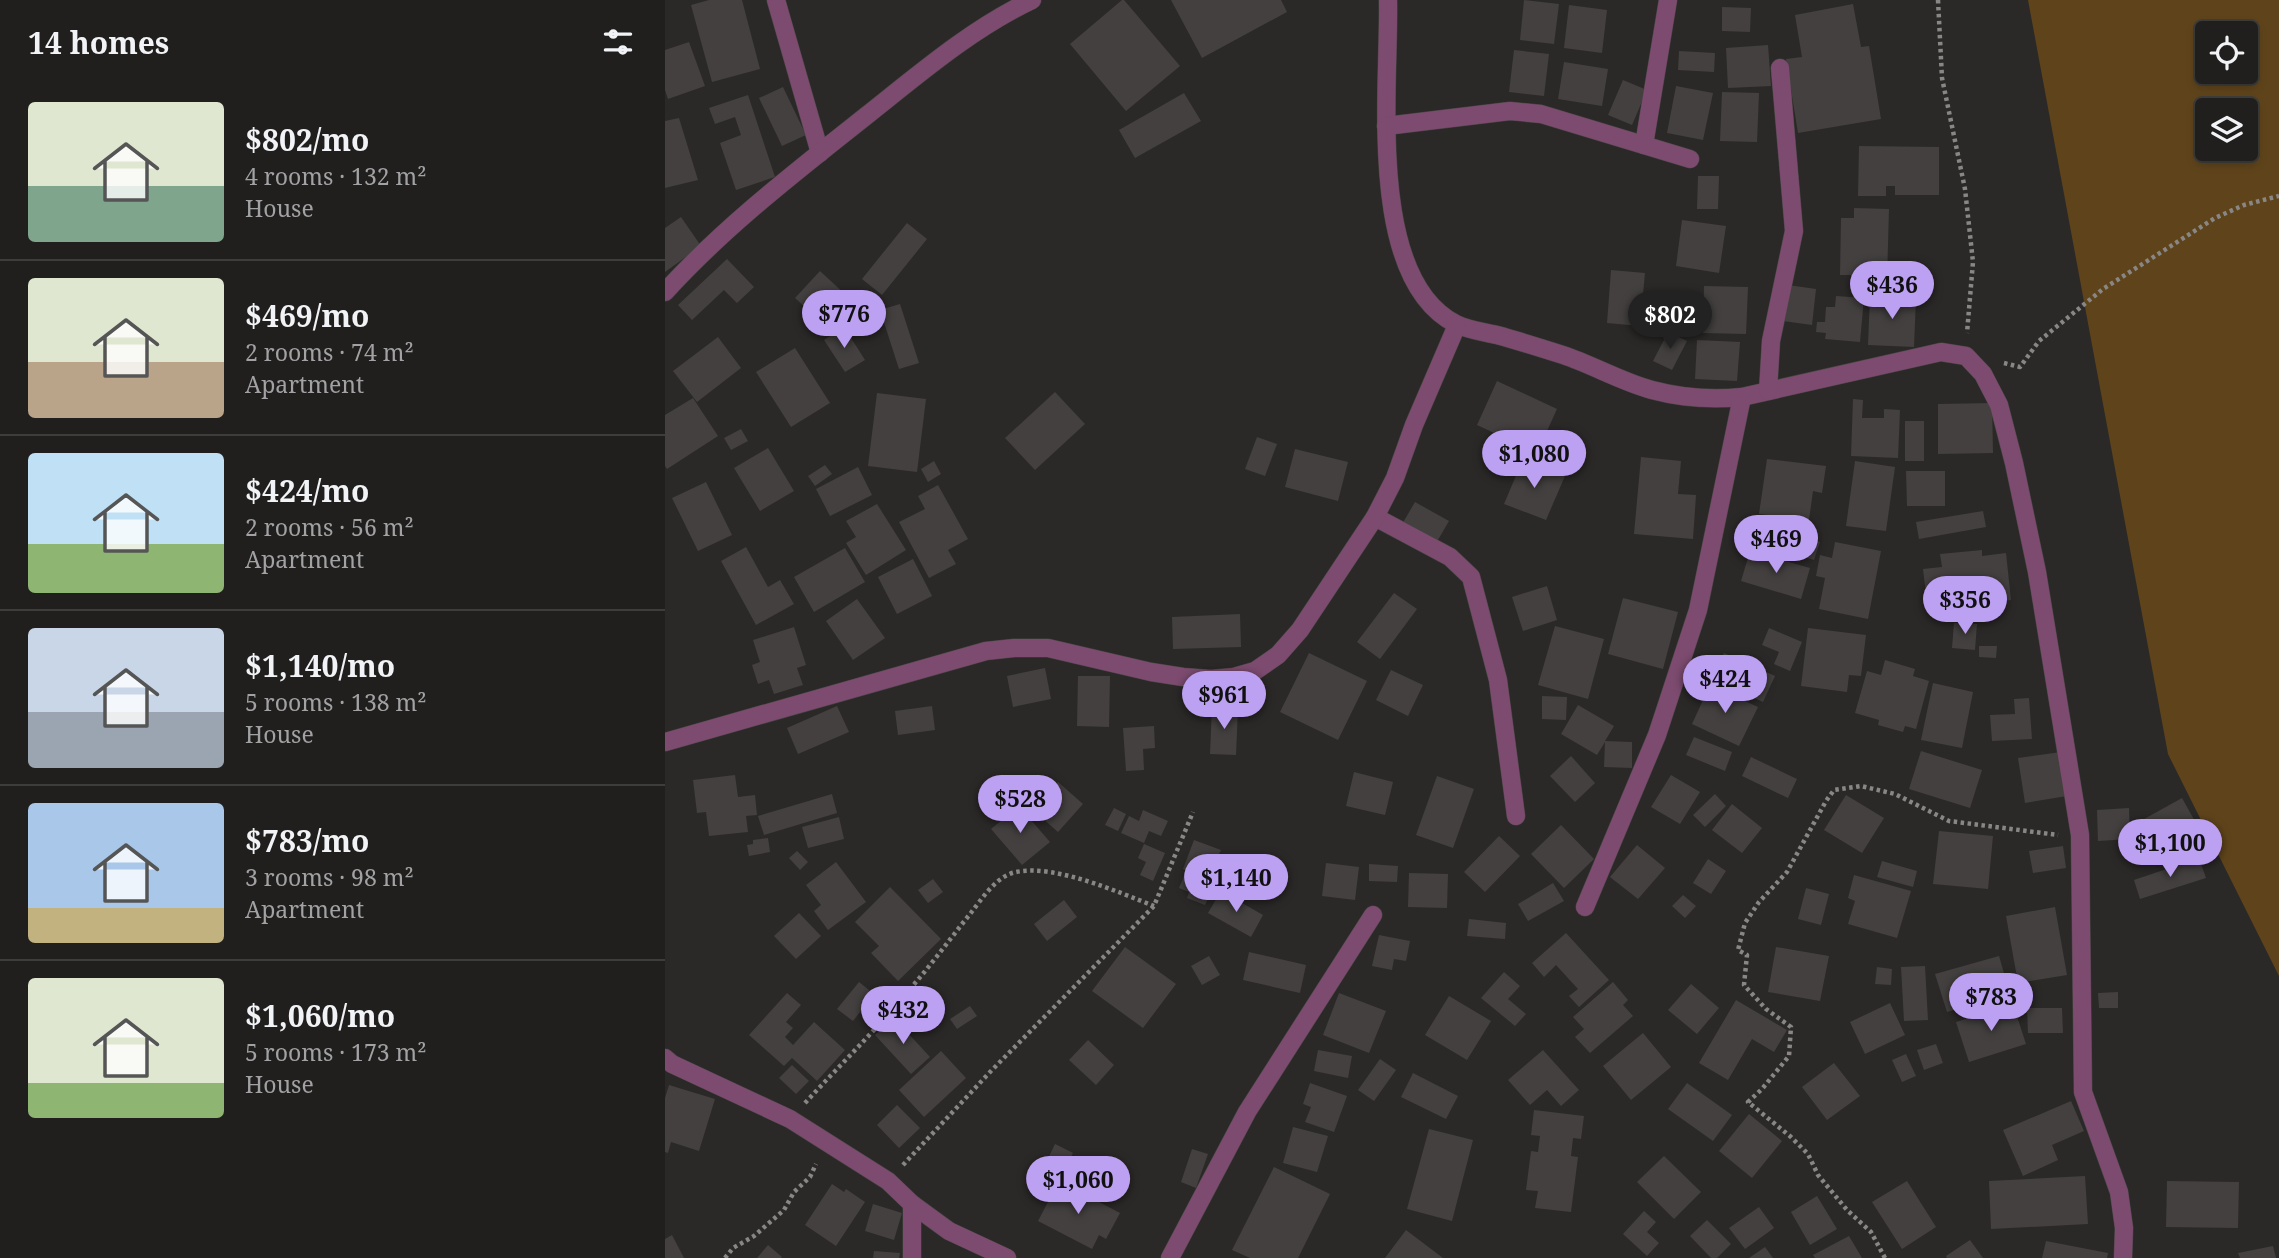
<!DOCTYPE html>
<html lang="en">
<head>
<meta charset="utf-8">
<style>
	body { margin:0; font-family:"Noto Serif",serif; background:#2d2c2a; color:#f1f3f6; height:100vh; display:flex; flex-direction:column; font-size:26px; white-space:nowrap }
	* { box-sizing:border-box; margin:0 }
	p { font-size:23px; color:#a2a2a4 }
	.icon { flex:none; width:38px; height:38px; fill:none; stroke:currentColor; stroke-width:2; stroke-linecap:round; stroke-linejoin:round }
	.map { position:relative; flex:1; overflow:hidden }
	.side { display:flex; flex-direction:column; background:#201f1d; width:665px }
	.side>* { flex:none }
	.tools { position:absolute; left:1530px; top:21px; display:grid; gap:14px }
	.tools a { display:grid; place-items:center; width:63px; height:63px; border-radius:7px; background:#201f1d; box-shadow:0 4px 10px #0003,0 0 0 2px #3d3d3b; font-size:35px }
	.price { position:absolute; translate:-50% -60px; padding:0 16px; border-radius:24px; background:#bca0f2; color:#111; font-size:23px; line-height:46px; filter:drop-shadow(0 2px 4px #0008) }
	.price::after { content:''; position:absolute; left:50%; top:42px; width:21px; height:16px; margin-left:-10px; background:inherit; clip-path:polygon(0 0,100% 0,50% 100%) }
	.price.selected { background:#222; color:#fff }
	ul { padding:0; list-style:none }
	li { display:flex; align-items:center; gap:21px; height:175px; padding:0 28px }
	li+li { border-top:2px solid #3d3d3b }
	li span { display:grid; place-items:center; flex:none; width:196px; height:140px; border-radius:7px; color:#555 }
	li>.icon { margin-inline-start:auto }
	span .icon { width:84px; height:84px; fill:#fffc; stroke-width:1 }
	li b { font-size:30px }
	h2 { display:flex; justify-content:space-between; align-items:center; height:84px; padding:0 28px; font-size:30px }
	main { display:flex; flex:1; min-height:0 }
	.map>svg:first-child { display:block }
	.green { fill:#5f441b; fill-rule:evenodd }
	.building { fill:#43403f }
	.lines { fill:none; stroke-linecap:round; stroke-linejoin:round }
	.minor-casing { stroke:#474543; stroke-width:19 }
	.path { stroke:#898786; stroke-width:4.5; stroke-dasharray:3.5 3.5; stroke-linecap:butt }
	.minor { stroke:#7c4b6f; stroke-width:18 }
</style>
</head>
<body>
<main>
<section class="side">
<h2>14 homes<svg class="icon" aria-label="filters" viewBox="0 0 24 24"><path d="M4 7h16M4 17h16"/><circle cx="9" cy="7" r="2"/><circle cx="15" cy="17" r="2"/></svg></h2>
<ul>
<li><span style="background:linear-gradient(#dfe7d0 60%,#7fa58c 0)"><svg class="icon" aria-label="home" viewBox="0 0 24 24"><path d="M3 11l9-7 9 7M6 9v11h12V9"/></svg></span><div><b>$802/mo</b><p>4 rooms · 132 m²</p><p>House</p></div></li>
<li><span style="background:linear-gradient(#dfe7d0 60%,#b9a48a 0)"><svg class="icon" aria-label="home" viewBox="0 0 24 24"><path d="M3 11l9-7 9 7M6 9v11h12V9"/></svg></span><div><b>$469/mo</b><p>2 rooms · 74 m²</p><p>Apartment</p></div></li>
<li><span style="background:linear-gradient(#bfe0f5 65%,#8fb573 0)"><svg class="icon" aria-label="home" viewBox="0 0 24 24"><path d="M3 11l9-7 9 7M6 9v11h12V9"/></svg></span><div><b>$424/mo</b><p>2 rooms · 56 m²</p><p>Apartment</p></div></li>
<li><span style="background:linear-gradient(#c9d6e8 60%,#9aa5b1 0)"><svg class="icon" aria-label="home" viewBox="0 0 24 24"><path d="M3 11l9-7 9 7M6 9v11h12V9"/></svg></span><div><b>$1,140/mo</b><p>5 rooms · 138 m²</p><p>House</p></div></li>
<li><span style="background:linear-gradient(#a9c7e8 75%,#c2b280 0)"><svg class="icon" aria-label="home" viewBox="0 0 24 24"><path d="M3 11l9-7 9 7M6 9v11h12V9"/></svg></span><div><b>$783/mo</b><p>3 rooms · 98 m²</p><p>Apartment</p></div></li>
<li><span style="background:linear-gradient(#dfe7d0 75%,#8fb573 0)"><svg class="icon" aria-label="home" viewBox="0 0 24 24"><path d="M3 11l9-7 9 7M6 9v11h12V9"/></svg></span><div><b>$1,060/mo</b><p>5 rooms · 173 m²</p><p>House</p></div></li>
</ul>
</section>
<div class="map">
<svg width="1614" height="1258" viewBox="0 0 1614 1258">
	<rect width="100%" height="100%" fill="#2b2927"/>
	<path class="green" d="M1363 0H1614V976L1503 754ZM1542 33H1580V72H1542ZM1542 110H1580V149H1542Z"/>
	<g class="building">
		<path d="M44 0H77L95 69 47 82 26 5Z"/>
		<path d="M457 0H459L515 66 461 111 405 44Z"/>
		<path d="M506 0H616L622 12 537 58Z"/>
		<path d="M859 0 894 4 889 44 855 40Z"/>
		<path d="M1188 4 1196 47 1204 46 1216 119 1133 133 1121 59 1137 57 1130 15Z"/>
		<path d="M904 5 942 10 937 53 899 48Z"/>
		<path d="M1057 7 1086 8 1085 32 1057 31Z"/>
		<path d="M24 42 40 86 3 99 0 90V50Z"/>
		<path d="M1103 45 1106 86 1063 88 1061 48Z"/>
		<path d="M849 50 884 54 879 96 844 92Z"/>
		<path d="M1014 51 1050 53 1049 72 1013 70Z"/>
		<path d="M899 62 943 69 937 106 893 99Z"/>
		<path d="M958 80 982 90 967 125 943 115Z"/>
		<path d="M1011 86 1048 93 1038 140 1002 133Z"/>
		<path d="M118 87 141 135 117 146 94 98Z"/>
		<path d="M1057 92 1094 93 1092 142 1055 141Z"/>
		<path d="M519 93 536 121 470 158 454 130Z"/>
		<path d="M83 95 110 177 71 190 55 143 76 135 70 117 50 124 44 108Z"/>
		<path d="M14 118 33 180 0 188V121Z"/>
		<path d="M1194 146 1274 147V195H1230V186H1221V196H1193Z"/>
		<path d="M1033 176H1054L1053 209H1032Z"/>
		<path d="M1189 208 1224 209 1222 280H1203V275H1175L1176 218H1189Z"/>
		<path d="M16 217 36 246 0 272V228Z"/>
		<path d="M1017 220 1061 226 1054 273 1011 266Z"/>
		<path d="M242 223 262 239 217 295 197 279Z"/>
		<path d="M62 259 89 287 72 303 59 290 27 320 13 305Z"/>
		<path d="M946 270 980 273 975 326 942 323Z"/>
		<path d="M155 271 183 297 159 324 130 298Z"/>
		<path d="M1123 285 1151 289 1147 325 1118 321Z"/>
		<path d="M1039 286 1083 287 1081 334 1038 333Z"/>
		<path d="M1171 296 1199 298 1195 342 1160 339 1161 333 1151 332 1152 322H1160L1161 307H1170Z"/>
		<path d="M1205 296 1251 297 1249 347 1203 345Z"/>
		<path d="M235 304 254 363 234 369 215 310Z"/>
		<path d="M179 327 200 360 180 372 159 340Z"/>
		<path d="M1003 332 1022 341 1007 370 988 361Z"/>
		<path d="M53 337 76 368 32 402 8 371Z"/>
		<path d="M1032 340 1075 342 1072 381 1030 379Z"/>
		<path d="M130 348 165 403 126 427 91 372Z"/>
		<path d="M832 381 892 409 872 453 812 425Z"/>
		<path d="M390 392 420 424 370 470 340 438Z"/>
		<path d="M212 393 261 399 252 472 203 466Z"/>
		<path d="M28 398 53 436 2 469 0 466V415Z"/>
		<path d="M1188 399 1198 400 1197 418H1219V409L1235 410 1233 458 1186 456Z"/>
		<path d="M1327 403 1328 453 1273 454V404Z"/>
		<rect x="1240" y="421" width="19" height="40"/>
		<path d="M76 429 83 441 66 450 59 438Z"/>
		<path d="M592 437 612 444 600 476 580 469Z"/>
		<path d="M103 448 129 491 95 511 69 468Z"/>
		<path d="M630 449 683 462 673 501 620 487Z"/>
		<path d="M976 457 1016 461 1013 494 1031 495 1028 539 969 534Z"/>
		<path d="M858 459 900 476 881 520 839 504Z"/>
		<path d="M1102 459 1161 466 1157 493 1148 491 1144 520 1094 514Z"/>
		<path d="M269 461 276 474 263 482 256 469Z"/>
		<path d="M1190 461 1230 467 1221 531 1181 526Z"/>
		<path d="M160 465 167 474 150 486 143 476Z"/>
		<path d="M193 467 207 495 165 516 151 489Z"/>
		<path d="M1241 471H1280V506H1242Z"/>
		<path d="M41 482 67 535 33 551 7 498Z"/>
		<path d="M273 485 303 539 283 550 291 564 264 578 234 522 260 509 253 496Z"/>
		<path d="M750 502 784 521 770 545 736 526Z"/>
		<path d="M212 504 241 550 201 575 181 543 191 537 181 521Z"/>
		<path d="M1318 511 1321 527 1254 539 1251 522Z"/>
		<path d="M1093 522 1155 542 1149 560 1088 540Z"/>
		<path d="M1170 542 1216 551 1203 619 1154 609 1160 578 1151 576 1155 555 1167 558Z"/>
		<path d="M81 547 103 587 115 580 129 604 91 625 56 561Z"/>
		<path d="M180 548 200 582 149 612 129 577Z"/>
		<path d="M1317 550V556L1341 553 1346 600 1323 603V611L1283 615 1282 608 1263 611 1258 569 1277 567 1275 554Z"/>
		<path d="M1085 551 1145 568 1136 599 1076 581Z"/>
		<path d="M248 559 267 596 232 614 213 577Z"/>
		<path d="M882 586 892 620 858 631 847 597Z"/>
		<path d="M729 593 752 609 715 659 692 642Z"/>
		<path d="M958 598 1013 612 998 669 943 654Z"/>
		<path d="M192 599 220 638 188 660 161 621Z"/>
		<path d="M575 614 576 647 508 649 507 617Z"/>
		<path d="M1289 623 1312 624 1310 650 1287 648Z"/>
		<path d="M890 626 939 639 923 699 873 685Z"/>
		<path d="M129 627 141 665 132 668 138 685 109 694 104 680 93 684 87 665 95 662 88 640Z"/>
		<path d="M1104 628 1137 642 1125 671 1109 664 1114 652 1097 645Z"/>
		<path d="M1143 628 1201 635 1196 676 1184 675 1182 692 1136 686Z"/>
		<path d="M1314 646H1332L1331 658 1314 657Z"/>
		<path d="M644 653 702 681 673 740 615 712Z"/>
		<path d="M1059 653 1110 676 1098 702 1047 679Z"/>
		<path d="M1220 660 1250 669 1248 676 1264 681 1251 729 1240 726 1238 732 1213 725 1214 720 1190 713 1202 671 1216 675Z"/>
		<path d="M380 668 386 699 348 707 342 676Z"/>
		<path d="M726 670 758 685 743 716 711 700Z"/>
		<path d="M413 676H445L444 727 412 726Z"/>
		<path d="M1268 683 1308 692 1297 748 1256 740Z"/>
		<path d="M1045 685 1093 707 1074 746 1027 724Z"/>
		<path d="M877 696 902 697 901 720 877 719Z"/>
		<path d="M1364 698 1367 739 1327 741 1325 715 1350 714 1349 699Z"/>
		<path d="M913 705 949 726 940 741 967 742V768L939 767 940 742 932 755 896 734Z"/>
		<path d="M172 706 184 732 133 754 122 728Z"/>
		<path d="M267 706 270 730 233 735 230 711Z"/>
		<path d="M547 707 573 708 571 755 545 754Z"/>
		<path d="M489 726 490 748 478 749 479 770 461 771 458 728Z"/>
		<path d="M1029 737 1067 752 1060 771 1021 755Z"/>
		<path d="M1256 751 1317 770 1305 808 1244 789Z"/>
		<path d="M1396 752 1402 796 1360 803 1353 758Z"/>
		<path d="M906 756 930 783 910 802 885 776Z"/>
		<path d="M1086 757 1132 779 1123 798 1077 776Z"/>
		<path d="M689 772 728 782 720 815 681 806Z"/>
		<path d="M70 775 73 797 90 795 92 815 81 816 83 832 44 836 41 812 32 813 28 780Z"/>
		<path d="M1006 775 1035 792 1015 824 986 807Z"/>
		<path d="M772 776 809 789 788 848 751 835Z"/>
		<path d="M393 782 418 804 393 832 368 810Z"/>
		<path d="M167 794 172 813 99 835 93 816Z"/>
		<path d="M1050 794 1061 806 1040 827 1028 815Z"/>
		<path d="M1181 795 1219 818 1197 853 1159 830Z"/>
		<path d="M1517 798 1532 825 1487 850 1472 823Z"/>
		<path d="M1067 804 1097 828 1077 853 1047 830Z"/>
		<path d="M354 806 385 842 357 865 326 829Z"/>
		<path d="M449 808 461 814 453 831 440 825Z"/>
		<path d="M1464 808 1465 839 1433 841 1432 810Z"/>
		<path d="M478 810 503 821 496 836 484 831 479 843 456 833 464 816 474 821Z"/>
		<path d="M174 817 179 839 143 848 137 827Z"/>
		<path d="M896 825 929 859 899 888 866 854Z"/>
		<path d="M1274 831 1328 836 1323 889 1268 884Z"/>
		<path d="M834 836 855 856 820 892 799 872Z"/>
		<path d="M103 838 105 852 84 856 82 845 88 844V840Z"/>
		<path d="M529 840 556 850 552 858 561 862 547 897 544 896 540 905 522 898 524 892 514 888 521 871 518 869Z"/>
		<path d="M479 844 500 853 488 881 475 875 481 862 473 858Z"/>
		<path d="M972 845 1000 868 973 899 945 877Z"/>
		<path d="M1398 846 1401 868 1368 873 1364 851Z"/>
		<path d="M132 851 143 862 135 870 124 858Z"/>
		<path d="M1534 858 1541 878 1475 899 1469 880Z"/>
		<path d="M1043 859 1061 871 1046 894 1028 883Z"/>
		<path d="M1217 861 1252 871 1248 887 1212 877Z"/>
		<path d="M171 862 201 902 163 930 149 911 156 905 141 885Z"/>
		<path d="M661 863 694 867 690 900 657 896Z"/>
		<path d="M704 864 733 866 732 882 704 881Z"/>
		<path d="M744 873 783 874 782 908 743 907Z"/>
		<path d="M1189 875 1246 891 1232 938 1183 924 1190 901 1183 898Z"/>
		<path d="M268 879 278 892 263 903 253 890Z"/>
		<path d="M888 883 899 901 863 921 853 904Z"/>
		<path d="M225 887 276 939 233 981 206 953 214 946 190 922Z"/>
		<path d="M1141 888 1164 894 1156 925 1133 919Z"/>
		<path d="M556 891 598 915 586 937 543 913Z"/>
		<path d="M1018 895 1031 906 1020 918 1007 906Z"/>
		<path d="M399 900 412 917 382 941 369 924Z"/>
		<path d="M1390 907 1402 975 1353 983 1341 916Z"/>
		<path d="M134 913 156 936 131 959 109 936Z"/>
		<path d="M804 919 841 923 840 939 802 936Z"/>
		<path d="M901 933 944 980 914 1007 904 996 913 989 891 965 879 977 867 963Z"/>
		<path d="M714 935 745 941 741 961 729 959 727 970 707 966Z"/>
		<path d="M460 947 511 984 478 1028 427 991Z"/>
		<path d="M1111 947 1164 956 1155 1001 1103 992Z"/>
		<path d="M584 952 641 965 635 993 578 980Z"/>
		<path d="M544 956 555 975 537 985 526 966Z"/>
		<path d="M1334 956 1345 994 1282 1012 1270 974Z"/>
		<path d="M1260 966 1263 1020 1239 1021 1236 967Z"/>
		<path d="M1212 967 1227 969 1226 985 1210 984Z"/>
		<path d="M839 972 855 986 843 999 861 1014 850 1026 816 998Z"/>
		<path d="M194 982 209 994 188 1021 172 1009Z"/>
		<path d="M948 982 963 1000 958 1005 968 1016 925 1053 910 1037 919 1029 908 1017Z"/>
		<path d="M1026 984 1054 1008 1032 1034 1003 1010Z"/>
		<path d="M1453 992V1008H1434L1433 993Z"/>
		<path d="M122 993 136 1005 121 1022 128 1028 120 1037 128 1045 149 1022 180 1050 152 1081 127 1058 119 1066 84 1035Z"/>
		<path d="M674 993 721 1011 704 1053 658 1035Z"/>
		<path d="M784 996 826 1021 802 1060 760 1035Z"/>
		<path d="M1071 1000 1122 1030 1109 1052 1087 1039 1063 1080 1034 1063Z"/>
		<path d="M1225 1003 1240 1035 1200 1054 1185 1022Z"/>
		<path d="M1348 1004 1361 1044 1304 1062 1291 1022Z"/>
		<path d="M305 1006 312 1016 292 1029 285 1019Z"/>
		<path d="M1362 1008H1397L1398 1033H1363Z"/>
		<path d="M229 1018 265 1057 246 1074 210 1035Z"/>
		<path d="M978 1033 1006 1067 966 1100 938 1066Z"/>
		<path d="M423 1040 449 1065 431 1085 404 1060Z"/>
		<path d="M1271 1044 1278 1063 1259 1070 1252 1050Z"/>
		<path d="M653 1050 687 1056 683 1078 649 1071Z"/>
		<path d="M878 1050 914 1090 896 1106 882 1090 865 1105 843 1080Z"/>
		<path d="M276 1051 301 1078 259 1117 234 1090Z"/>
		<path d="M1241 1054 1251 1076 1237 1082 1227 1060Z"/>
		<path d="M715 1059 731 1070 709 1101 693 1090Z"/>
		<path d="M1169 1063 1195 1096 1162 1120 1137 1087Z"/>
		<path d="M127 1065 144 1081 131 1094 114 1078Z"/>
		<path d="M748 1073 793 1096 781 1119 736 1097Z"/>
		<path d="M645 1083 682 1096 669 1132 640 1122 646 1107 638 1104Z"/>
		<path d="M1022 1083 1067 1115 1048 1141 1003 1109Z"/>
		<path d="M4 1085 50 1099 34 1151 6 1142 3 1153 0 1152V1098Z"/>
		<path d="M1406 1101 1419 1131 1387 1145 1393 1160 1358 1176 1338 1130Z"/>
		<path d="M232 1105 255 1128 234 1148 212 1125Z"/>
		<path d="M869 1110 919 1116 916 1139 908 1138 906 1156 913 1157 906 1212 870 1208 873 1191 861 1190 866 1151 873 1152 875 1136 866 1135Z"/>
		<path d="M1084 1114 1117 1141 1087 1178 1054 1151Z"/>
		<path d="M628 1127 663 1136 652 1172 618 1163Z"/>
		<path d="M764 1129 808 1140 787 1221 742 1209Z"/>
		<path d="M390 1144 408 1153 396 1178 378 1169Z"/>
		<path d="M527 1149 543 1154 531 1188 516 1182Z"/>
		<path d="M999 1156 1036 1192 1009 1219 972 1182Z"/>
		<path d="M409 1158 422 1166 415 1178 402 1171Z"/>
		<path d="M609 1167 665 1194 633 1258H585L567 1250Z"/>
		<path d="M1420 1176 1423 1224 1326 1229 1324 1181Z"/>
		<path d="M394 1181 455 1213 441 1239 434 1235 427 1249 373 1221Z"/>
		<path d="M1242 1181 1271 1227 1237 1249 1207 1202Z"/>
		<path d="M1502 1181 1574 1182 1573 1228 1501 1227Z"/>
		<path d="M167 1184 179 1192 181 1189 200 1202 171 1246 140 1225Z"/>
		<path d="M1152 1196 1172 1229 1145 1245 1126 1212Z"/>
		<path d="M208 1204 237 1213 229 1240 200 1231Z"/>
		<path d="M1094 1207 1109 1228 1080 1249 1064 1228Z"/>
		<path d="M979 1211 991 1222 982 1232 994 1243 982 1256 958 1234Z"/>
		<path d="M1042 1220 1066 1244 1052 1258H1046L1025 1236Z"/>
		<path d="M741 1230 778 1258H720Z"/>
		<path d="M7 1235 19 1258H0V1239Z"/>
		<path d="M1184 1236 1197 1258H1150L1148 1255Z"/>
		<path d="M1305 1240 1318 1258H1282L1281 1256Z"/>
		<path d="M1381 1241 1443 1253 1442 1258H1377Z"/>
		<path d="M103 1245 117 1257 116 1258H92Z"/>
		<path d="M1608 1246 1611 1258H1575L1573 1253Z"/>
		<path d="M1100 1247 1108 1258H1084Z"/>
		<path d="M209 1251 235 1253 234 1258H208Z"/>
	</g>
	<g class="lines">
		<defs>
			<g id="minor">
				<path d="M111 0 155 153"/>
				<path d="M723 0C725 85 700 278 791 324 803 330 819 332 832 335 854 341 876 348 898 355 928 365 957 382 987 390 1017 398 1047 400 1077 397L1276 352 1301 356 1318 374 1334 405 1349 463 1372 572 1415 835 1418 1092 1454 1192 1459 1228 1458 1258"/>
				<path d="M721 126 845 111 876 114 1025 159"/>
				<path d="M979 145 1003 0"/>
				<path d="M0 292C60 226 132 171 201 116 254 74 306 29 367 0"/>
				<path d="M1103 391 1106 341 1129 231 1115 68"/>
				<path d="M710 517 785 557 806 577 833 680 851 816"/>
				<path d="M0 742 321 651 349 648H383L486 672 518 677 546 679 569 677 590 671 613 655 635 630 710 517 730 478 749 425 792 325"/>
				<path d="M920 907 992 735 1033 610 1077 397"/>
				<path d="M0 1058 7 1064 125 1119 223 1181 247 1204 284 1231 342 1258"/>
				<path d="M247 1204V1258"/>
				<path d="M505 1258 582 1112 708 915"/>
			</g>
		</defs>
		<use href="#minor" class="minor-casing"/>
		<g class="path">
			<path d="M1273 0 1277 78 1300 189 1308 262 1302 333"/>
			<path d="M1339 363 1355 367 1374 341 1438 289 1550 218 1579 205 1614 196"/>
			<path d="M140 1103C175 1065 212 1029 245 989 266 965 285 939 305 914 317 899 331 876 351 872 390 864 453 892 489 906"/>
			<path d="M238 1165 326 1071 489 906 528 812"/>
			<path d="M60 1258 68 1248 89 1236 119 1210 129 1192 145 1177 151 1164"/>
			<path d="M1220 1258 1206 1232 1182 1210 1153 1175 1143 1154 1126 1137 1083 1102 1097 1089 1124 1056 1126 1027 1101 1009 1079 985 1082 955 1073 950 1080 923 1094 902 1122 872 1161 801 1169 790 1196 786 1230 794 1284 821 1393 835"/>
		</g>
		<use href="#minor" class="minor"/>
	</g>
</svg>
<div class="tools">
<a><svg class="icon" aria-label="locate" viewBox="0 0 24 24"><circle cx="12" cy="12" r="6"/><path d="M12 2v4M12 18v4M2 12h4M18 12h4"/></svg></a>
<a><svg class="icon" aria-label="layers" viewBox="0 0 24 24"><path d="M12 4l9 5-9 5-9-5zM3 14l9 5 9-5"/></svg></a>
</div>
<b class="price" style="left:1227px;top:321px">$436</b>
<b class="price" style="left:179px;top:350px">$776</b>
<b class="price selected" style="left:1005px;top:351px">$802</b>
<b class="price" style="left:869px;top:490px">$1,080</b>
<b class="price" style="left:1111px;top:575px">$469</b>
<b class="price" style="left:1300px;top:636px">$356</b>
<b class="price" style="left:1060px;top:715px">$424</b>
<b class="price" style="left:559px;top:731px">$961</b>
<b class="price" style="left:355px;top:835px">$528</b>
<b class="price" style="left:1505px;top:879px">$1,100</b>
<b class="price" style="left:571px;top:914px">$1,140</b>
<b class="price" style="left:1326px;top:1033px">$783</b>
<b class="price" style="left:238px;top:1046px">$432</b>
<b class="price" style="left:413px;top:1216px">$1,060</b>
</div>
</main>
</body>
</html>
